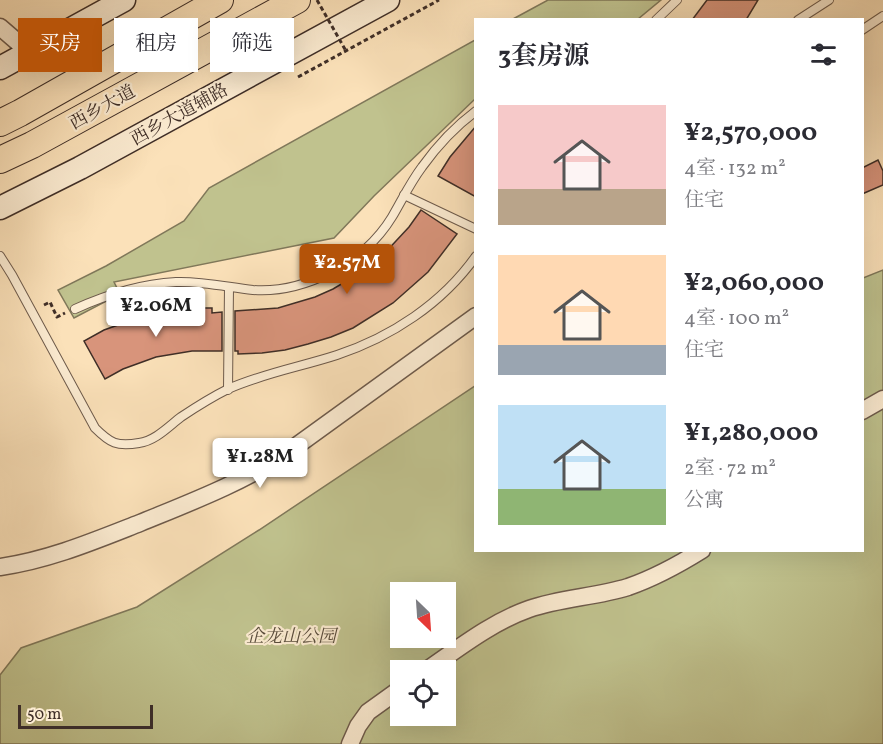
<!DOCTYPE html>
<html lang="zh">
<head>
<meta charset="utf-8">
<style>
	body { margin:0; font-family:Vollkorn,"Noto Serif SC",serif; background:#f2f2f3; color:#2b2b33; height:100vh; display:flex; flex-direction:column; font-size:22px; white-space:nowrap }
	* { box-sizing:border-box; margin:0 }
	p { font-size:20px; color:#7c7c81 }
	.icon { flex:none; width:33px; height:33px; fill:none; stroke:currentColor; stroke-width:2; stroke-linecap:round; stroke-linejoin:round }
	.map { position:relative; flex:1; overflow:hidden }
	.drawer { position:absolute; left:474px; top:18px; width:390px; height:534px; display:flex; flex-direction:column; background:#fff; border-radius:0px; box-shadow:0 6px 24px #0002 }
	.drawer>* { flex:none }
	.hud { position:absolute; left:18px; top:18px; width:366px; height:54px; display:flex; gap:12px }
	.needle { width:39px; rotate:155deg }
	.fabs { position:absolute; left:390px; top:582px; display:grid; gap:12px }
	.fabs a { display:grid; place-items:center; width:66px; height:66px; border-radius:0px; background:#fff; box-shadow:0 6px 24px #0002; font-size:30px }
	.scale { position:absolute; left:18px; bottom:15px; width:135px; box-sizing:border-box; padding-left:6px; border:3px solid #3f2e27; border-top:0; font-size:16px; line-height:21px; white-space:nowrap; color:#3f2e27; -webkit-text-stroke:4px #fcecd2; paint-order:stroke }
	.price { position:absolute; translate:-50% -51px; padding:0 14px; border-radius:6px; background:#fff; color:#222; font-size:20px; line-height:39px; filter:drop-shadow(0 2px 3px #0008) }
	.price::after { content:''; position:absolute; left:50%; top:36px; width:18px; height:14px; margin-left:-9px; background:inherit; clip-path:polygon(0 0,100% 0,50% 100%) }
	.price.current { background:#b45309; color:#fff }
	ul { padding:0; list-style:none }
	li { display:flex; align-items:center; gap:18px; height:150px; padding:0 24px }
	li span { display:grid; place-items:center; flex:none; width:168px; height:120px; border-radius:0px; color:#555 }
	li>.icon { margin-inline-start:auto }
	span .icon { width:72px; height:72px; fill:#fffc; stroke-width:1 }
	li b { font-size:26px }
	h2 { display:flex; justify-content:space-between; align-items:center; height:72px; padding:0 24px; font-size:26px }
	.chip { padding:0 21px; border-radius:0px; background:#fff; box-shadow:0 6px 24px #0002; font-size:21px; line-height:54px }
	.chip.current { background:#b45309; color:#fff }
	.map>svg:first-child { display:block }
	.green { fill:#c0c28e; stroke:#80785a; stroke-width:1.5; fill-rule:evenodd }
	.building { fill:#d8947b; stroke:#3f2e27; stroke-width:1.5 }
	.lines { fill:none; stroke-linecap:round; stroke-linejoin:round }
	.lane-casing { stroke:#6e5b4c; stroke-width:10 }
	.street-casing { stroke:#6e5b4c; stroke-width:19 }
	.secondary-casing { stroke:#3f2e27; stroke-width:25 }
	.primary-casing { stroke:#3f2e27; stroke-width:28 }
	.path { stroke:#3f2e27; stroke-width:3; stroke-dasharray:4.5 3; stroke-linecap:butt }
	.lane { stroke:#fcecd2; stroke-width:8 }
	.street { stroke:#fcecd2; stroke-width:16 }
	.secondary { stroke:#fcecd2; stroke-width:22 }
	.primary { stroke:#fbe1b9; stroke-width:26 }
	.path-bridge { stroke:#3f2e27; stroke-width:3; stroke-dasharray:4.5 3; stroke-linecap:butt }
	.labels { text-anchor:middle; stroke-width:4.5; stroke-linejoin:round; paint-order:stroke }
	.street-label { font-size:18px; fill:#3f2e27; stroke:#fcecd2 }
	.park-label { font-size:18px; font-style:italic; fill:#594c3c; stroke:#fcecd2 }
</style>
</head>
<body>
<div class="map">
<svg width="883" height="744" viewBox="0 0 883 744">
	<rect width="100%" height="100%" fill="#fbe1b9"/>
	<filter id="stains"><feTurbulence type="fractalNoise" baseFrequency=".00333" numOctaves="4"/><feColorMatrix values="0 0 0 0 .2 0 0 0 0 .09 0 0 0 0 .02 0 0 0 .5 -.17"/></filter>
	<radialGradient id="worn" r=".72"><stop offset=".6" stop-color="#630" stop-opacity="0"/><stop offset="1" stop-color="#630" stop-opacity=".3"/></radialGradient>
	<g class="green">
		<path d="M548 0H661L638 19H513Z"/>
		<path d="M475 40V99L374 196 334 238 114 282 120 294 74 318 58 290 106 266 184 221 209 188Z"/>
		<path d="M883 270V744H0V675L21 648 137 607 259 530 475 386 476 550H862L863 278ZM400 592H446V638H400ZM400 670H446V716H400Z"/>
	</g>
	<g class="building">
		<path d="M707 0H758L746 20H692Z"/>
		<path d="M476 126V197L438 176 450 157Z"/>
		<path d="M878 160 883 171V185L862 194V168Z"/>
		<path d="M421 210 457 234 428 272 393 303 353 328 331 337 308 344 285 350 262 353 238 354V351H235V311L278 308 315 297 333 289 367 269 382 256 409 227Z"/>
		<path d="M189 308H212V313L222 312V351H192L156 357 123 369 105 379 84 341 104 330 146 315 167 310Z"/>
	</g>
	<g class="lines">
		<defs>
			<g id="lane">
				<path d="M656 20 677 0"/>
				<path d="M798 20 829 0"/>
				<path d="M862 30 883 16"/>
				<path d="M404 195 476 229"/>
				<path d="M0 256 12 275 95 428C110 443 117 447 139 443 155 441 168 427 181 417 196 407 212 397 228 389 264 373 300 367 337 355 391 337 442 304 476 256"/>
				<path d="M75 309C108 294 140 284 176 282 202 281 227 287 253 290 280 292 308 284 332 272 356 260 378 240 392 217 402 200 410 183 422 167 437 146 456 126 476 111"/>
				<path d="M228 390 229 287"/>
			</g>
			<g id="street">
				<path d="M0 27 29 52"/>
				<path d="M862 411 883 399"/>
				<path d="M0 567C49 560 94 541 140 523 191 502 242 483 288 452L476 316"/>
				<path d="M427 670C459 648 492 622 529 609 561 598 596 597 628 587 654 578 678 565 702 550"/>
				<path d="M350 744 358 726 368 712 400 689"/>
			</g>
			<g id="secondary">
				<path d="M0 68 124 0"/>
				<path d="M0 208 80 168 388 0"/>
			</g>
			<g id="primary">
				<path d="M0 123 20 113 220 0"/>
				<path d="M0 160 32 145 297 0"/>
			</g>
		</defs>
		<use href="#lane" class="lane-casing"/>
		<use href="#street" class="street-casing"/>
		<use href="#secondary" class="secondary-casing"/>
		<use href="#primary" class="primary-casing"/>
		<g class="path">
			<path d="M298 77 439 0"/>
			<path d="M44 305 50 302 57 317 65 313"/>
		</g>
		<use href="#lane" class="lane"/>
		<use href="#street" class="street"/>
		<use href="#secondary" class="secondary"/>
		<use href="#primary" class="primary"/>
		<path class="path-bridge" d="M317 0 346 51"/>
	</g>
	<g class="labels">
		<g class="street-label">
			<text transform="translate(102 107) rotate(-29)" y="6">西乡大道</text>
			<text transform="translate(179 114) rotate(-29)" y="6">西乡大道辅路</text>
		</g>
		<g class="park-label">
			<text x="291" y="642">企龙山公园</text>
		</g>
	</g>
	<rect width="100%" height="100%" filter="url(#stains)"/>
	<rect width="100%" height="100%" fill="url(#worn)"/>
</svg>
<div class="fabs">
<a><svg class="needle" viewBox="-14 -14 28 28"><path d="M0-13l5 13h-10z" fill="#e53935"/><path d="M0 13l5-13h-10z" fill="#7c7c81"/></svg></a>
<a><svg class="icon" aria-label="locate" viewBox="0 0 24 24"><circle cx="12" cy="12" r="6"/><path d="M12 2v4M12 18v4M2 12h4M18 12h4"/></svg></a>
</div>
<div class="scale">50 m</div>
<b class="price current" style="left:347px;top:295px">¥2.57M</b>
<b class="price" style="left:156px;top:338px">¥2.06M</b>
<b class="price" style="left:260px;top:489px">¥1.28M</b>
<div class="hud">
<a class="chip current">买房</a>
<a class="chip">租房</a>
<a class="chip">筛选</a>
</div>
<section class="drawer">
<h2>3套房源<svg class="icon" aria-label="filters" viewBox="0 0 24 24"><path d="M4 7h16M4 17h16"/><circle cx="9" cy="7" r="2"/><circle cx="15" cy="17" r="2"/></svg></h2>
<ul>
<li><span style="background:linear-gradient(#f6c9c9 70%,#b9a48a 0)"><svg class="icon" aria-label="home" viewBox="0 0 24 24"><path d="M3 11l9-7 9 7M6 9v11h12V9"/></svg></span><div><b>¥2,570,000</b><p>4室 · 132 m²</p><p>住宅</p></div></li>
<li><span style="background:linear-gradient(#ffd9b3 75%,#9aa5b1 0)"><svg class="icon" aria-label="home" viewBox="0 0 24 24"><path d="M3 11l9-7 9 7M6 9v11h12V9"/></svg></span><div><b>¥2,060,000</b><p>4室 · 100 m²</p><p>住宅</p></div></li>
<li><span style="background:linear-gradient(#bfe0f5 70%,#8fb573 0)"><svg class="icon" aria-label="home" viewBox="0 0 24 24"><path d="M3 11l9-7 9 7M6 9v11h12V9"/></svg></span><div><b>¥1,280,000</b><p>2室 · 72 m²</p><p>公寓</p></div></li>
</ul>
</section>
</div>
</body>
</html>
